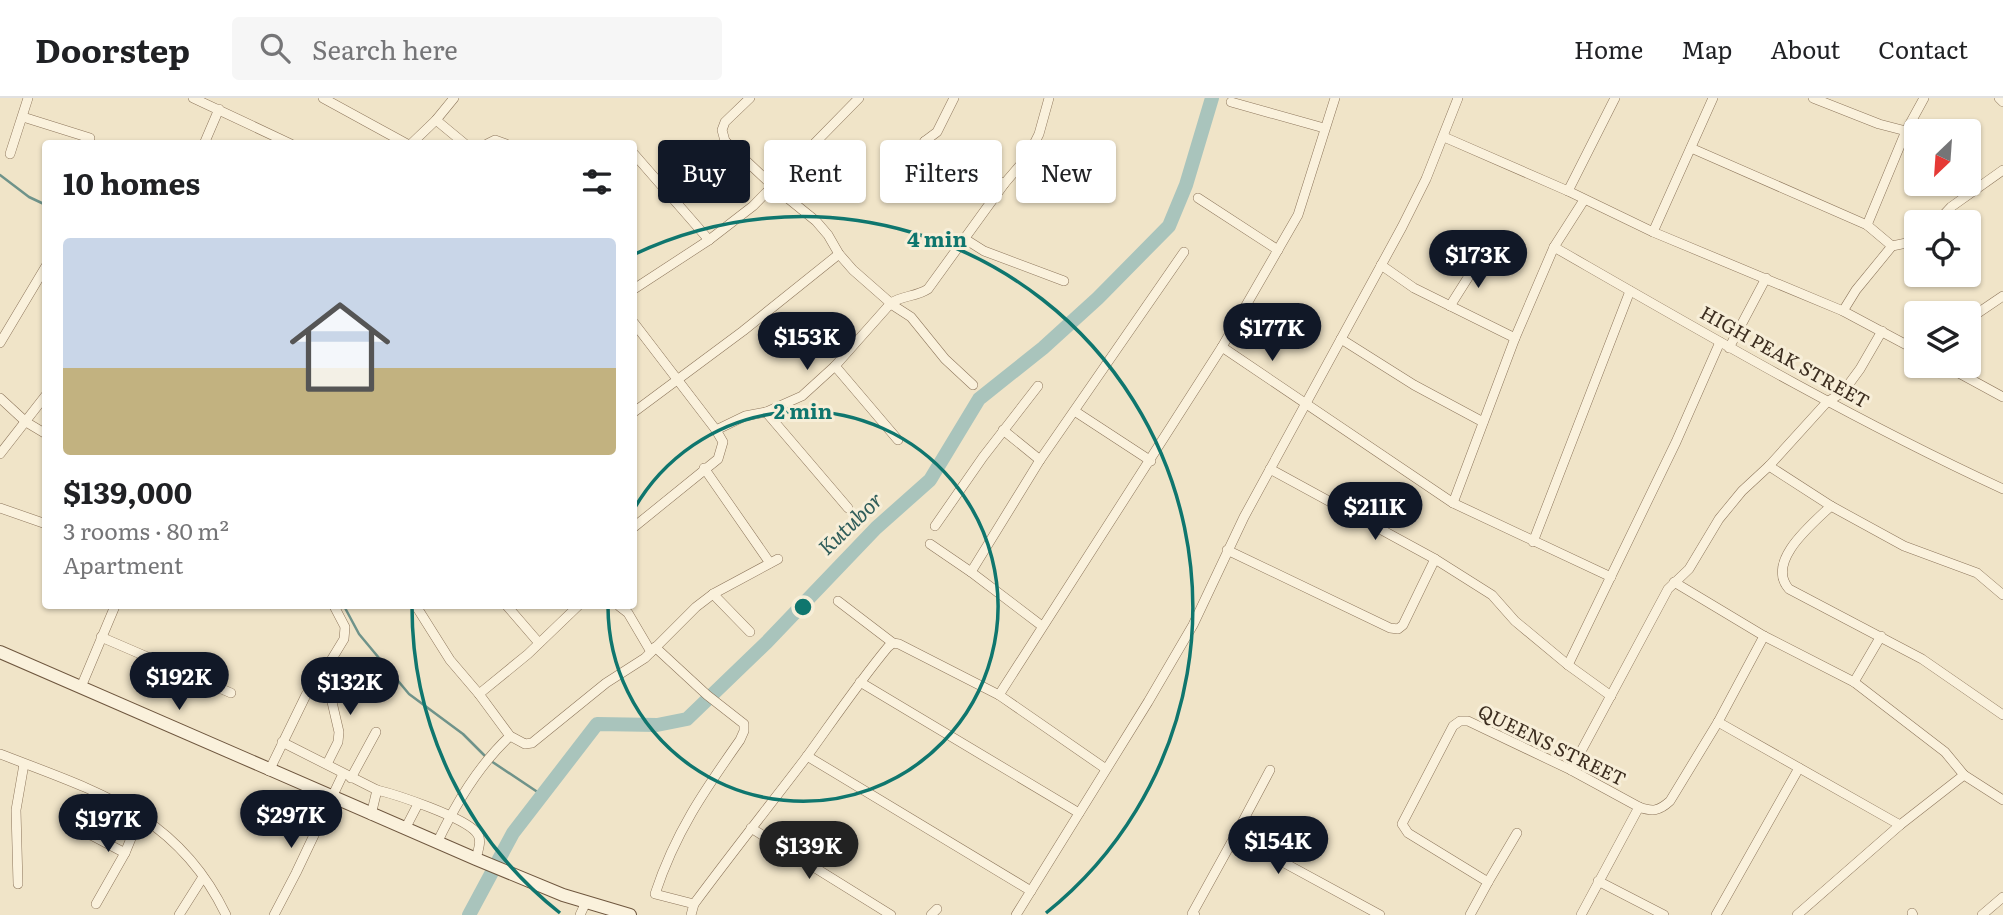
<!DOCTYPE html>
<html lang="en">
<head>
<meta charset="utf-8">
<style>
	body { margin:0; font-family:Literata,serif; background:#f6f6f6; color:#202124; height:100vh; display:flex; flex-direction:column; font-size:26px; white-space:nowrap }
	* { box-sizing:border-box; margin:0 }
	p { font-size:23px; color:#757577 }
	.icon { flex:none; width:38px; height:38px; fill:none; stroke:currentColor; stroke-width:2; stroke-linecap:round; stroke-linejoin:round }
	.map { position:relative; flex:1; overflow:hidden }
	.details { position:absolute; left:42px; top:42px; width:595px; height:469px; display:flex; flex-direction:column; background:#fff; border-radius:7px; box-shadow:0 2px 5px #0004 }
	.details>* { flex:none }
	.hud { position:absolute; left:658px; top:42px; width:665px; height:63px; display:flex; gap:14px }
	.needle { width:46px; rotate:205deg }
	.controls { position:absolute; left:1904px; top:21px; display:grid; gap:14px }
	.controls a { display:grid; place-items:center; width:77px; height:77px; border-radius:7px; background:#fff; box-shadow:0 2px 5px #0004; font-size:35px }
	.price { position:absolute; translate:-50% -60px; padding:0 16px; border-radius:24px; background:#111827; color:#fff; font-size:23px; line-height:46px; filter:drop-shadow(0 2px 4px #0008) }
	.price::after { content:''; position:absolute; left:50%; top:42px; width:21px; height:16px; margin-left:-10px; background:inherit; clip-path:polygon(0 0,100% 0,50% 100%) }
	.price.active { background:#222; color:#fff }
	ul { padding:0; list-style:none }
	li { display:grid; align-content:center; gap:14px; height:371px; padding:0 21px }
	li+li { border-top:2px solid #e0e0e0 }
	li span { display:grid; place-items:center; height:217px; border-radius:7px; color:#555 }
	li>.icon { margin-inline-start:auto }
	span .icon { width:126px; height:126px; fill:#fffc; stroke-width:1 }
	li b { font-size:30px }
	h2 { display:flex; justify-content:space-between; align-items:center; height:84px; padding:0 21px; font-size:30px }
	.pill { padding:0 24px; border-radius:7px; background:#fff; box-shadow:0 2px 5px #0004; font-size:24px; line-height:63px }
	.pill.active { background:#111827; color:#fff }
	header { display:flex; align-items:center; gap:42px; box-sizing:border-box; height:98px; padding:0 35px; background:#fff; border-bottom:2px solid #e0e0e0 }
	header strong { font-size:33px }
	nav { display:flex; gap:38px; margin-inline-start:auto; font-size:24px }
	.search { width:490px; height:63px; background:#f6f6f6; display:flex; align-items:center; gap:18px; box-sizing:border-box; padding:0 24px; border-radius:7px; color:#757577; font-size:26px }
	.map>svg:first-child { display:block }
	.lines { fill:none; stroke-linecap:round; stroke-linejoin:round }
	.stream { stroke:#6f938a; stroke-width:2.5 }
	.river { stroke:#a9c4bc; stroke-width:14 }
	.street-casing { stroke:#8d765c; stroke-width:10 }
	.secondary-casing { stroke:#6f573f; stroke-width:14 }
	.street { stroke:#faf1dc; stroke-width:9 }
	.secondary { stroke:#faf1dc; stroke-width:12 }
	.ring { fill:none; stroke:#0f766e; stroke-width:3.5 }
	.labels { text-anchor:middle; stroke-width:6; stroke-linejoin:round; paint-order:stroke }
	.street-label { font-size:19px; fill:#3d2e20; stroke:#f7eed8 }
	.water-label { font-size:21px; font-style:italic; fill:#2f5d5a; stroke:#f7eed8 }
	.centre { fill:#0f766e; stroke:#f7eed8; stroke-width:3.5 }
	.ring-label { font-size:21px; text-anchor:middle; font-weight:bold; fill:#0f766e; stroke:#f7eed8; stroke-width:6; stroke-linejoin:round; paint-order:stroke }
</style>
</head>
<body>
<header>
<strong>Doorstep</strong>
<div class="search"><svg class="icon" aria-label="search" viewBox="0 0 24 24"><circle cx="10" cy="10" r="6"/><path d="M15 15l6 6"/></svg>Search here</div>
<nav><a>Home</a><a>Map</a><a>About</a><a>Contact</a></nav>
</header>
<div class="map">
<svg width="2003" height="817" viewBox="0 0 2003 817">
	<rect width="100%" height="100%" fill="#f0e4c8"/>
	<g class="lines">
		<g class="stream">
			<path d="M0 77 29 99 46 107"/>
			<path d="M344 508 359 536 409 596 463 636 486 659"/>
			<path d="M491 663 542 697"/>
		</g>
		<path class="river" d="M469 817 513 735 597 626 657 627 687 621 767 544 876 430 930 382 979 301 1043 250 1098 200 1169 128 1186 87 1212 0"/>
		<defs>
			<g id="street">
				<path d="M193 0 291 46"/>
				<path d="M323 0 407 46"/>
				<path d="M750 0 725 24 722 32 725 43 774 89 816 123 828 137 839 156 853 172 894 208 911 219 945 261 973 287"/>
				<path d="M1813 0 1879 26 1906 33 1867 127"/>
				<path d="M1999 0 2003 4"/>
				<path d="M1231 4 1324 30"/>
				<path d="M23 19 90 40"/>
				<path d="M436 22 465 46"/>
				<path d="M1906 33 1924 0"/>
				<path d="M1444 39 1568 93 1653 134 1843 213 1916 252"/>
				<path d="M925 43 956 58 1004 86"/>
				<path d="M204 46 219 11"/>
				<path d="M411 46 436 22 454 0"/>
				<path d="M487 46 495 42 506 46"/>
				<path d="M1691 50 1867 127 1892 148"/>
				<path d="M10 56 28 0"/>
				<path d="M634 56 709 142"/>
				<path d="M891 89 925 43 937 34 954 0"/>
				<path d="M1568 93 1615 0"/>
				<path d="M1198 100 1278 152"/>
				<path d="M1937 124 1951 109 2003 72"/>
				<path d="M1653 134 1713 0"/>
				<path d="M965 141 984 153 1064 183"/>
				<path d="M1554 149C1702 234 1849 320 2003 391"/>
				<path d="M1381 167 1414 190 1515 240"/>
				<path d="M634 191 709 142 753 108 859 0"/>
				<path d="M1450 208 1481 159"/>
				<path d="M1843 213 1856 192 1892 148 1916 143"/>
				<path d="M1969 221 2003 198"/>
				<path d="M634 225 716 332 723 344 718 361 634 429"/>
				<path d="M1341 241 1414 287 1483 324"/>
				<path d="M0 245 46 168"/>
				<path d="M1222 249 1453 405 1611 479"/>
				<path d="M1729 250 1766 180"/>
				<path d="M835 268 898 342"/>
				<path d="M1946 268 2003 299"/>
				<path d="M0 300 26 324 46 336"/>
				<path d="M634 314 743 233 839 156"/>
				<path d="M766 314 848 410"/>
				<path d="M1076 314 1151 363"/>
				<path d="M716 332 745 318 766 314 802 298 835 268 891 205C903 197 916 199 928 191L1004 86 1028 58 1039 36 1049 0"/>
				<path d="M1003 332 1040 362"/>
				<path d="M0 356 46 297"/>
				<path d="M1769 368 1831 408"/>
				<path d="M704 370 770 465"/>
				<path d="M1270 371 1435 461 1492 497 1515 523 1568 567 1611 598"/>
				<path d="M1453 405 1515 240 1554 149 1584 102"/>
				<path d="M0 410 46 426"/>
				<path d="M935 428 983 359 1038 288"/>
				<path d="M1533 444 1630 193"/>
				<path d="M930 446 971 474 1042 528"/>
				<path d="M1227 452 1390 530 1398 531 1403 527 1435 461"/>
				<path d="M971 474 1040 362 1184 154"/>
				<path d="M1674 484 1764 538 1854 584 1945 654 1964 677"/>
				<path d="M713 496 750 534"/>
				<path d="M2003 497 1977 475 1904 448 1831 408C1812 426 1765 464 1789 491L1922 561 2003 617"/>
				<path d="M838 503 893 545 899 546 999 597 1106 671"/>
				<path d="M416 508 450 562 479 596 510 638 525 646 532 645 606 585 645 560 696 509 713 496 778 461"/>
				<path d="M507 508 539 545"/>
				<path d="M619 508 628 515 651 554"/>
				<path d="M101 539 231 595"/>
				<path d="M655 549 707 597 744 626V633L740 642C704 693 675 735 655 796L694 806"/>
				<path d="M327 567 333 588 332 604 339 634 338 644 327 666"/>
				<path d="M1568 567 1676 344 1720 244"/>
				<path d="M860 584 1079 715"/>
				<path d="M1854 584 1881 538"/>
				<path d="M81 589 115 508"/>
				<path d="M479 596 528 556 578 508"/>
				<path d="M999 597 1222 249 1298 117 1335 0"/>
				<path d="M1718 624 1900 727 1964 677 2003 702"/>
				<path d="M282 644 377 692"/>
				<path d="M0 656C96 693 178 716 226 817"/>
				<path d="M807 658 1031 793"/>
				<path d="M1571 672 1668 491 1689 471 1719 421 1742 393 1769 368 1827 304 1843 294 1860 271 1882 233"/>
				<path d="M269 673 306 597 316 587 344 541 345 529 334 508"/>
				<path d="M351 680 376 634"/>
				<path d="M371 717 377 692C398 697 463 719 476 734 483 741 478 752 476 761"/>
				<path d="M69 729 93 738 125 755"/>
				<path d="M751 730 891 817"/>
				<path d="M405 731 418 706"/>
				<path d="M1235 738 1270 672"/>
				<path d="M437 745C456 705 478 668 510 638"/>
				<path d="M1598 783 1664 817"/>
				<path d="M1488 784 1517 735"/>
				<path d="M18 786 16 712 24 666"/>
				<path d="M96 806 125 755 141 716"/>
				<path d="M1912 815 1913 817"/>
				<path d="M179 817 203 779"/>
				<path d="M274 817 296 775 343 676"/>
				<path d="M580 817 586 804"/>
				<path d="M691 817 694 806C731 756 770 707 808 657 834 621 859 584 888 549L893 545"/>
				<path d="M931 817 937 811"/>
				<path d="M1016 817 1148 604 1193 527 1244 419 1402 129 1426 81 1458 0"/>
				<path d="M1195 817 1192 816 1235 738 1380 817"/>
				<path d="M1470 817 1488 784 1408 735 1402 726 1453 628 1460 623H1468L1571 672 1639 709"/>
				<path d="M1581 817 1639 709C1653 714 1659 713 1670 703L1718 624 1764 538"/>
				<path d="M1716 817 1799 670"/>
				<path d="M1797 817 1900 727"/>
				<path d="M1982 817 2003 799"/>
			</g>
			<path id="secondary" d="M0 554 476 761 563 797 630 817"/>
		</defs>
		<use href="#street" class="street-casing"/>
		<use href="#secondary" class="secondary-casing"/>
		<use href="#street" class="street"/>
		<use href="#secondary" class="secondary"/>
	</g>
	<g class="ring">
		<path d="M634 411A195 195 0 1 1 608 509"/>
		<path d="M560 815A391 391 0 0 1 412 509M635 156A391 391 0 0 1 1046 815"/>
	</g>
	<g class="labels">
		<g class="street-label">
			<text transform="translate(1785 259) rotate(29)" y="7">HIGH PEAK STREET</text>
			<text transform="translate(1552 647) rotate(26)" y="7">QUEENS STREET</text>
		</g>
		<g class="water-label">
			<text transform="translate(851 426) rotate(-44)" y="7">Kutubor</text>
		</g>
	</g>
	<circle cx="803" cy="509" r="10" class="centre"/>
	<g class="ring-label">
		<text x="937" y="149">4 min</text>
		<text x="803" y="321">2 min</text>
	</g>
</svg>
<div class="controls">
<a><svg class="needle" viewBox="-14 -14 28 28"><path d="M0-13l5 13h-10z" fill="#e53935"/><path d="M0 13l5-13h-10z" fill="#757577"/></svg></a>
<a><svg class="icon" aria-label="locate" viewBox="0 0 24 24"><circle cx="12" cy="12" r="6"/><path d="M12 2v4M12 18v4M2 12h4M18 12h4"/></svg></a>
<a><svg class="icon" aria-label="layers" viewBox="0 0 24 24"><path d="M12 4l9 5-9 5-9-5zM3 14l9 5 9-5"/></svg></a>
</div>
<b class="price" style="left:1478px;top:192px">$173K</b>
<b class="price" style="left:1272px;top:265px">$177K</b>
<b class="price" style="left:807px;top:274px">$153K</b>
<b class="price" style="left:1375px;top:444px">$211K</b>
<b class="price" style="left:179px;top:614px">$192K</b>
<b class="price" style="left:350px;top:619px">$132K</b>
<b class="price" style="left:291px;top:752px">$297K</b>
<b class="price" style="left:108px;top:756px">$197K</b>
<b class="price" style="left:1278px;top:778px">$154K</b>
<b class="price active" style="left:809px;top:783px">$139K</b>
<div class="hud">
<a class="pill active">Buy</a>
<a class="pill">Rent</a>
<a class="pill">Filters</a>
<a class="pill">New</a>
</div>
<section class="details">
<h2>10 homes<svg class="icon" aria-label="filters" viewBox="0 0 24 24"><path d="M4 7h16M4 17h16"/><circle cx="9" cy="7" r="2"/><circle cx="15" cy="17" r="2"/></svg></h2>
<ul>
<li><span style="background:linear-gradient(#c9d6e8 60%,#c2b280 0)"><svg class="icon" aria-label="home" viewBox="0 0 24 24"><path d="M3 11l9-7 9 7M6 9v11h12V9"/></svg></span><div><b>$139,000</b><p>3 rooms · 80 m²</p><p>Apartment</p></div></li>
</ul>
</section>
</div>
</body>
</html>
